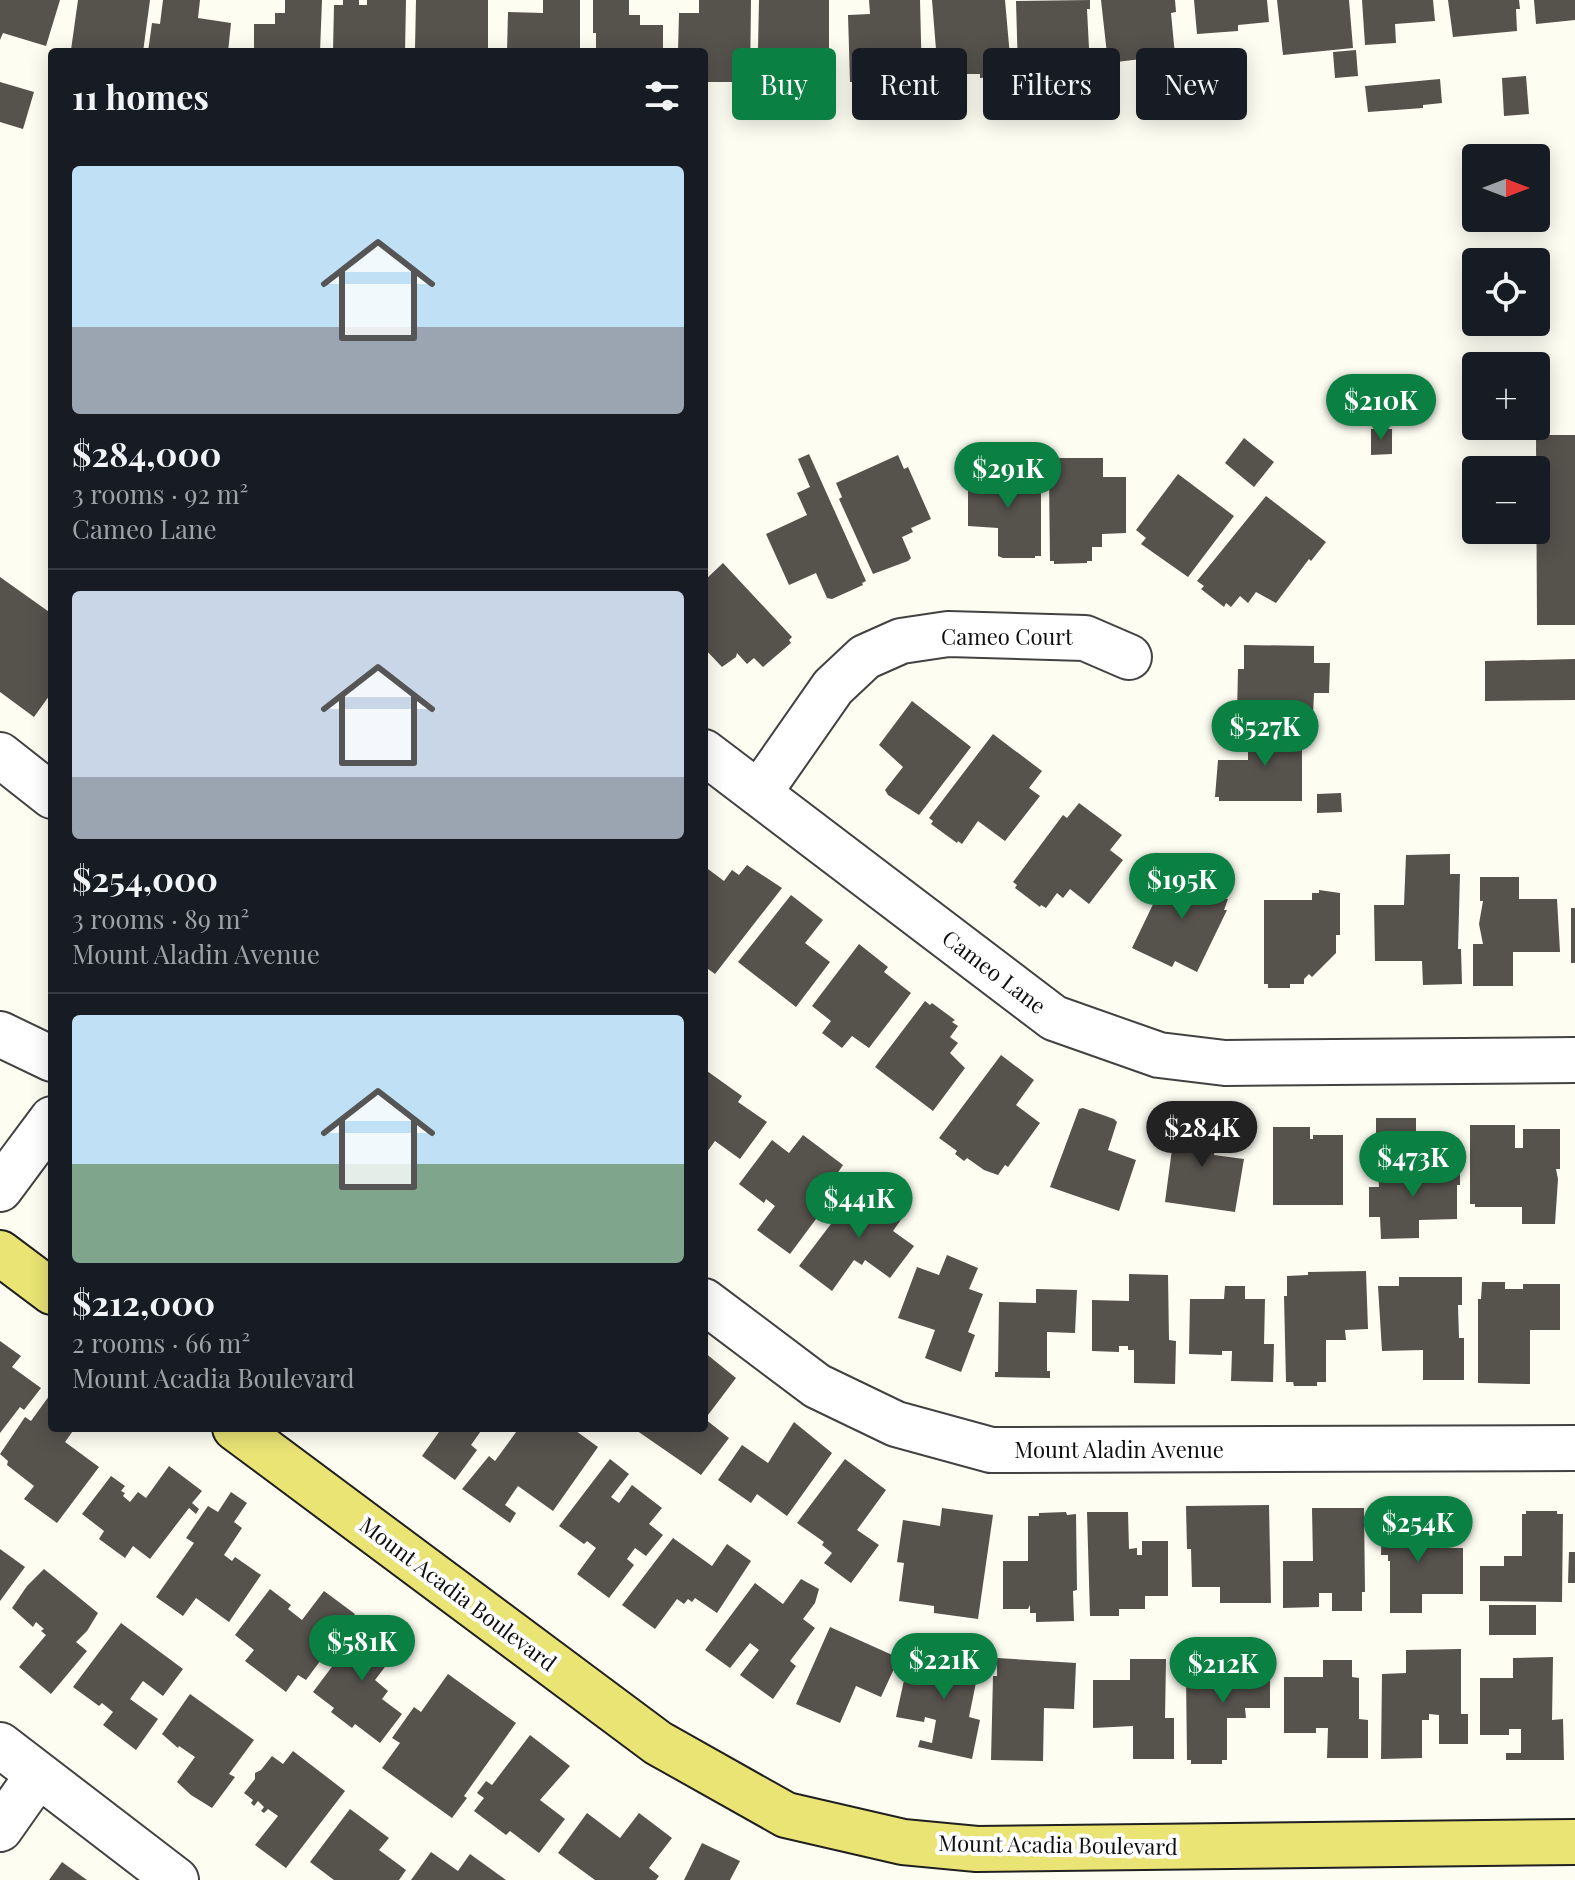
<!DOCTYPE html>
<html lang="en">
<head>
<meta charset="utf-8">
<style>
	body { margin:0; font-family:"Playfair Display",serif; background:#242831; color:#f1f3f6; height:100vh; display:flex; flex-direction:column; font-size:30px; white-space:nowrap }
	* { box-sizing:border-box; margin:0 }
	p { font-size:26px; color:#9ea1a6 }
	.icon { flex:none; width:44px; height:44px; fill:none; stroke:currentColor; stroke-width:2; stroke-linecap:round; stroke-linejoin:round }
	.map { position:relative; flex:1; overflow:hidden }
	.sheet { position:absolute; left:48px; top:48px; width:660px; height:1384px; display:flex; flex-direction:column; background:#171b24; border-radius:8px; box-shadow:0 4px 20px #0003 }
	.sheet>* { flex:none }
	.top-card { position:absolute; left:732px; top:48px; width:722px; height:72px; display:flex; gap:16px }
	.needle { width:52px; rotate:90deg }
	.fabs { position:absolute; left:1462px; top:144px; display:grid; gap:16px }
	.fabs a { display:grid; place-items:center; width:88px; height:88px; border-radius:8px; background:#171b24; box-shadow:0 4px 20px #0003; font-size:40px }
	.price { position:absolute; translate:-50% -68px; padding:0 18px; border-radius:28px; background:#0b8043; color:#fff; font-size:26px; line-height:52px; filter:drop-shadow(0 2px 4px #0008) }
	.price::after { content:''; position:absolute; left:50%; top:48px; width:24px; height:18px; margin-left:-12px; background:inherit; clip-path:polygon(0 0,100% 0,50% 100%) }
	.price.current { background:#222; color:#fff }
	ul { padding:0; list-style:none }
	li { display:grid; align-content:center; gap:16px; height:424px; padding:0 24px }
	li+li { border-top:2px solid #363941 }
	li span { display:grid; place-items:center; height:248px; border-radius:8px; color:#555 }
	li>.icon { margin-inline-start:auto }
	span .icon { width:144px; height:144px; fill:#fffc; stroke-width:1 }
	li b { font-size:34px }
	h2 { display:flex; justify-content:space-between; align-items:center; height:96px; padding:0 24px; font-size:34px }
	.pill { padding:0 28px; border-radius:8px; background:#171b24; box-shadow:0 4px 20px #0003; font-size:28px; line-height:72px }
	.pill.current { background:#0b8043; color:#fff }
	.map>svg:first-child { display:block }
	.building { fill:#56524c }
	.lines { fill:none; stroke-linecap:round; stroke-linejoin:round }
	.minor-casing { stroke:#424242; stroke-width:48 }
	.major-casing { stroke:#202020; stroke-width:48 }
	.minor { stroke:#fff; stroke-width:44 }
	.major { stroke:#eae475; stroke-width:44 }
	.labels { text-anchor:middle; stroke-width:8; stroke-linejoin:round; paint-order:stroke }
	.street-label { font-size:22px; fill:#0f0f0f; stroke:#fff }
</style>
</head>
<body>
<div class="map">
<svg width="1575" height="1880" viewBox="0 0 1575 1880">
	<rect width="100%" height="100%" fill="#fefdf2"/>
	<g class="building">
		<path d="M0 0H60L46 46 3 33 0 40Z"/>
		<path d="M78 0H150L143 52 71 50Z"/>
		<path d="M163 0H200L198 18 231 23 228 52H148L152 23 160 24Z"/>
		<path d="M285 0H322L320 52H254V24H275V13H285Z"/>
		<path d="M343 0H359V5H367V0H406L405 52H333L334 5H343Z"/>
		<path d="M416 0H488V52H428V48H415Z"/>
		<path d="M543 0H580V52H507L508 12 543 13Z"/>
		<path d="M593 0H629V15H640V25H663V52H596V33H593Z"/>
		<path d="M699 0H751L750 82H704V52H678L679 13H699Z"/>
		<path d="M759 0H829V73L790 72V54H787V48H758Z"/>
		<path d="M869 0H920L922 81 850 82 848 15 870 14Z"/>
		<path d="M932 0H1005L1014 102 994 103 993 77 980 78V74H938Z"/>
		<path d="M1090 0V9H1087L1090 68 1047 69V84L1022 86 1021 71H1018L1016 1Z"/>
		<path d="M1101 0H1175L1176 12 1171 13 1175 55 1108 63Z"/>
		<path d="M1194 0H1267L1269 22 1238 25V31L1197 34Z"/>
		<path d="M1277 0H1349L1353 48 1283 55Z"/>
		<path d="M1362 0H1433L1435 21 1395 24 1396 43 1365 45Z"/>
		<path d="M1448 0H1519L1520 9H1516L1517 31 1453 37Z"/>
		<path d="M1534 0H1575V20L1536 24Z"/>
		<path d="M1356 50 1358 76 1335 78 1333 52Z"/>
		<path d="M1526 76 1529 114 1504 116 1502 78Z"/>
		<path d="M1440 79 1442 103 1423 105V108L1368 112 1365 86Z"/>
		<path d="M0 82 34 92 23 129 0 122Z"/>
		<path d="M1371 429H1392V454L1371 455Z"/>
		<path d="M1536 435H1575V625H1537Z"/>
		<path d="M1244 438 1274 462 1254 487 1225 463Z"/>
		<path d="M809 454 866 581 862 583 863 585 832 599 827 598 816 573 789 585 766 534 807 515 797 493 810 487 798 459Z"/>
		<path d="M898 455 904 469 908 467 931 519 911 528 913 532 902 537 911 558 908 561 873 574 839 499 842 497 836 483Z"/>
		<path d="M1054 458H1103V477H1126V533L1102 534V547H1092V561H1087V563L1054 564V561H1050L1049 478H1054Z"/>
		<path d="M968 472H1041V556H1035V558H1003L998 556V528L968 526Z"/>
		<path d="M1178 474 1234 516 1188 577 1141 544 1146 538 1136 530Z"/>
		<path d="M1266 496 1326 542 1311 561 1309 559 1276 603 1256 592 1248 603 1240 596 1231 607 1226 603 1224 607 1201 589 1204 586 1197 581Z"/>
		<path d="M723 563 792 637 789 640 791 643 763 667 754 658 747 664 737 653 736 657 722 667 704 648V581Z"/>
		<path d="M0 577 52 614V692L34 717 0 692Z"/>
		<path d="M1244 645 1314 646V663H1330L1329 693H1314L1313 715 1237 714 1238 669H1244Z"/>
		<path d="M1575 659V700L1485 701V661Z"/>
		<path d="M912 701 971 747 919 815 888 795 885 790 903 767 879 745Z"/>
		<path d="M1248 726H1302V801H1219V797H1215L1218 760H1248Z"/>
		<path d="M993 734 1042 771 1029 788 1040 796 1005 841 978 821 962 844 958 841 957 843 931 824 933 821 929 818Z"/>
		<path d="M1341 793 1342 812 1317 813V794Z"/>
		<path d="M1079 803 1122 835 1110 850 1123 860 1089 904 1070 889 1063 898 1057 893 1046 908 1041 905 1040 907 1015 888 1017 885 1013 882 1063 815 1067 818Z"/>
		<path d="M1450 854V874H1460L1458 949H1461L1462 984 1423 985 1422 961H1375L1374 905H1404L1406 855Z"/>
		<path d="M747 865 782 888 715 974 704 966V866L724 881 732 870 739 875Z"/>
		<path d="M1182 870 1213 885 1224 898 1228 899 1224 910H1227L1197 972 1175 961 1172 967 1132 948 1169 871 1181 873Z"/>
		<path d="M1480 877H1519V899H1557L1560 952H1513V986H1473V944H1483L1479 924 1483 901H1480Z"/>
		<path d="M1319 890 1340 893V935H1336V953L1312 977 1309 974 1304 979V984H1290V988H1268V984H1264V900H1312V893H1319Z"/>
		<path d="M791 895 823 920 805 943 830 962 796 1007 738 962Z"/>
		<rect x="1571" y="908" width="4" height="55"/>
		<path d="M859 944 888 967 884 972 911 993 869 1048 852 1036 842 1048 822 1033 831 1021 812 1006Z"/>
		<path d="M925 1001 930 1005 932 1003 955 1020 952 1022 958 1026 950 1037 958 1043 950 1053 965 1068 933 1111 875 1067Z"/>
		<path d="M1001 1055 1034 1080 1016 1105 1040 1123 1008 1167 1005 1165 998 1175 984 1170 967 1158 964 1161 955 1154 957 1151 939 1138Z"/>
		<path d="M707 1071 742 1096 738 1102 767 1122 740 1159 715 1141 704 1156V1075Z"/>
		<path d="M1083 1108 1114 1119 1117 1122 1108 1150 1136 1160 1119 1211 1050 1187 1079 1109Z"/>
		<path d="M1182 1118 1215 1123V1126H1218L1214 1155 1244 1159 1235 1212 1165 1202 1176 1119Z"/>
		<rect x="1376" y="1118" width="40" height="40"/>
		<path d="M1470 1125H1515V1148H1523V1129H1560V1169H1556L1558 1179 1555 1224H1522V1207H1475V1204H1470Z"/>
		<path d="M1273 1127H1310V1139H1313V1135H1343V1205H1273Z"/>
		<path d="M803 1135 843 1165 816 1205 822 1211 790 1254 757 1230 775 1206 766 1199 764 1203 739 1184 772 1140 789 1153Z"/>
		<path d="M1392 1164H1415V1169L1460 1168V1185H1457V1219L1419 1220V1238L1381 1239 1380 1217H1369V1187H1379L1378 1169 1392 1168Z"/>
		<path d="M862 1183 905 1214 893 1231 914 1246 890 1278 865 1260 862 1265 854 1260 832 1291 799 1266Z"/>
		<path d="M947 1255 978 1268 969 1289 983 1294 968 1332 975 1335 961 1372 925 1358 935 1330 898 1318 917 1267 939 1275Z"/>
		<path d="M1366 1271 1368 1329 1345 1330 1346 1340H1326V1382H1317V1386H1294L1293 1382H1286L1284 1296H1287V1276L1308 1275V1272Z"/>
		<path d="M1129 1274 1168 1275 1169 1340 1176 1341 1175 1384 1134 1383V1350H1128V1346H1119V1352L1092 1351V1300L1129 1301Z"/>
		<path d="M1399 1277H1462V1305H1458L1459 1338H1464V1380H1423V1350L1382 1351 1378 1286H1399Z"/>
		<path d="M1482 1282H1505V1289H1523V1284H1560V1330H1530V1384L1478 1383V1299H1481Z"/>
		<path d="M1225 1286H1245V1299H1265L1264 1344H1274L1273 1382 1231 1381 1232 1351H1222V1355L1189 1354 1190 1299H1224Z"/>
		<path d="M1036 1289 1077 1290 1075 1333 1047 1332V1371H1050V1378L995 1377V1372H998L999 1302 1036 1303Z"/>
		<path d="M0 1341 21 1356 12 1367 41 1388 24 1410 20 1407 0 1433Z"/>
		<path d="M704 1352 736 1378 705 1419 729 1438 701 1475 633 1428H704Z"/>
		<path d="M52 1392V1428H75L65 1442 99 1467 57 1523 24 1499 34 1486 7 1465 8 1461 0 1454 25 1417 31 1421Z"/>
		<path d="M794 1422 832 1453 787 1516 757 1494 751 1503 718 1480 742 1445 768 1463Z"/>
		<path d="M433 1428H483L471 1445 477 1450 455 1480 422 1456 439 1432Z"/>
		<path d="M519 1428H572L598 1447 553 1511 518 1486 505 1505 516 1513 510 1523 462 1489 489 1456 495 1461Z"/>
		<path d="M610 1459 629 1474 611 1497 619 1503 632 1485 662 1508 649 1524 663 1535 646 1556 635 1548 627 1559 634 1565 609 1598 577 1574 596 1548 587 1541 584 1544 559 1526Z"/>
		<path d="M845 1459 886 1490 857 1530 879 1545 851 1583 824 1563 832 1553 822 1545 824 1542 797 1523Z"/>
		<path d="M169 1466 202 1491 192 1503 199 1509 196 1514 189 1508 150 1559 133 1546 125 1558 99 1539 104 1531 82 1514 111 1476 125 1486 121 1491 125 1493 123 1496 130 1502 138 1492 146 1498Z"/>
		<path d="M231 1492 247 1503 234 1522 242 1528 224 1555 232 1561 235 1557 261 1575 229 1622 196 1598 183 1616 156 1597 194 1543 186 1538 208 1506 218 1512Z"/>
		<path d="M1269 1505 1271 1603H1220V1587H1192L1191 1549H1187L1186 1506Z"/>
		<path d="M942 1508 993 1515 978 1619 934 1613V1606L899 1601 904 1563 897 1562 903 1520 940 1526Z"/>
		<path d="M1312 1508H1364L1365 1592H1362V1611H1332V1593H1319V1607L1283 1608V1561H1313Z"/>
		<path d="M1526 1511H1557V1514H1563L1562 1602 1480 1601V1566H1504V1556H1522V1514H1526Z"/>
		<path d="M1066 1512 1067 1515 1076 1514 1077 1590 1073 1591 1074 1621 1036 1622V1613H1030V1605L1028 1609H1003V1561H1028V1516H1039V1513Z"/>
		<path d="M1087 1512H1128L1129 1549 1137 1548V1555H1142V1541H1168V1596H1145V1609H1119V1616H1090Z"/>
		<path d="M1382 1516H1422V1539H1437V1548H1463V1594H1422V1613H1390V1561H1388V1555H1381Z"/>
		<path d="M673 1538 712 1566 727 1544 751 1561 717 1613 695 1598 692 1602 688 1599 684 1604 677 1599 655 1629 622 1605Z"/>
		<path d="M0 1549 25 1567 0 1601Z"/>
		<path d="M1569 1552H1575V1583H1568Z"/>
		<path d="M44 1569 98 1613 87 1631 76 1642 87 1651 51 1694 19 1667 46 1635 41 1631 44 1629 36 1622 33 1627 12 1608 27 1586Z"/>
		<path d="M801 1579 819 1589 815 1603 803 1619 815 1628 790 1661 796 1666 773 1699 740 1675 759 1650 750 1643 730 1668 705 1650 755 1583 783 1604Z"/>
		<path d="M270 1589 291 1605 288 1609 302 1620 324 1591 355 1614 306 1680 298 1675 286 1692 245 1661 254 1650 235 1635Z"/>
		<rect x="1489" y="1605" width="47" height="30"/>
		<path d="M367 1620 401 1646 375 1680 388 1691 382 1699 402 1714 380 1743 355 1724 352 1728 331 1712 334 1708 313 1692Z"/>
		<path d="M121 1623 183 1669 163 1696 143 1681 130 1699 158 1719 136 1750 103 1725 113 1712 102 1703 99 1706 73 1687Z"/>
		<path d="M830 1627 899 1658 881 1697 856 1686 840 1723 796 1704Z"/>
		<path d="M945 1645 982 1653 969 1717 980 1720 972 1759 918 1747 920 1740 932 1743 936 1720 925 1717 924 1722 896 1717 908 1662 940 1669Z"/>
		<path d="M1461 1649V1714H1468V1744H1439V1715L1429 1714V1720H1422V1758L1381 1759 1382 1674 1406 1673V1650Z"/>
		<path d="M1264 1654V1672H1270V1708H1245L1246 1718H1227V1760H1222V1764H1191V1760H1187L1186 1674H1231V1655Z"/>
		<path d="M1553 1657 1552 1720 1563 1719 1564 1760H1506V1753H1521V1729H1509V1735H1480V1678H1513V1658Z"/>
		<path d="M997 1658 1076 1663 1074 1709 1044 1708 1043 1761 991 1760 993 1676H997Z"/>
		<path d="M1130 1659H1166L1165 1718H1174V1759H1133V1726L1093 1728V1680H1130Z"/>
		<path d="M1323 1660H1352V1677L1359 1678V1719L1368 1720V1758H1327L1328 1728H1316V1733H1284V1677H1323Z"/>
		<path d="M448 1674 516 1723 464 1796 467 1798 452 1818 382 1768 400 1743 392 1738 414 1707 421 1712Z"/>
		<path d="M190 1694 254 1740 229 1774 235 1777 212 1808 191 1795 177 1782 195 1757 179 1746 178 1748 162 1734Z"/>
		<path d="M530 1735 570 1766 540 1800 565 1819 539 1853 510 1831 506 1835 474 1811 484 1798 477 1793 486 1781 492 1785Z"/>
		<path d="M293 1751 345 1791 286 1868 255 1845 278 1816 268 1809 264 1813 261 1811 264 1807 258 1801 254 1806 251 1803 253 1800 244 1793 255 1779V1773L261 1770 272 1756 283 1764Z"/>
		<path d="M350 1809 389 1838 379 1850 406 1870 399 1880H334L310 1862Z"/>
		<path d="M587 1813 620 1838 639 1813 672 1838 649 1868 659 1876 656 1880H595L558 1853Z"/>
		<path d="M702 1843 740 1861 730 1880H684Z"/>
		<path d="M431 1852 458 1871 470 1854 506 1880H411Z"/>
		<path d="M62 1862 87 1880H49Z"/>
	</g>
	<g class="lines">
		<defs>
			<g id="minor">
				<path d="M704 752 1054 1018 1159 1055 1225 1063 1575 1060"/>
				<path d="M0 755 52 796"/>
				<path d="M759 793 833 687 865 657 901 641 948 634 1085 638 1129 657"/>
				<path d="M0 1034 52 1059"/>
				<path d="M0 1189 52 1119"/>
				<path d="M704 1301 817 1386 896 1424 991 1450 1575 1448"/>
				<path d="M0 1745 176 1880"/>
				<path d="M0 1829 38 1775"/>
			</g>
			<g id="major">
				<path d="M0 1253 52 1292"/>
				<path d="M235 1428 658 1743 786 1815 903 1842 977 1849 1575 1842"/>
			</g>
		</defs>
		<use href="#minor" class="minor-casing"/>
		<use href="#major" class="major-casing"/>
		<use href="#minor" class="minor"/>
		<use href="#major" class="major"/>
	</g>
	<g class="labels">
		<g class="street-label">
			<text x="1007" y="645">Cameo Court</text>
			<text transform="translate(994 972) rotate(37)" y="8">Cameo Lane</text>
			<text x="1119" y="1458">Mount Aladin Avenue</text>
			<text transform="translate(458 1594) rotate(37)" y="8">Mount Acadia Boulevard</text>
			<text transform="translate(1058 1845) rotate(1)" y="8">Mount Acadia Boulevard</text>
		</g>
	</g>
</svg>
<div class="fabs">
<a><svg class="needle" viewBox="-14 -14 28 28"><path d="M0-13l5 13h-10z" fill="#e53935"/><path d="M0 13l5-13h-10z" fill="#9ea1a6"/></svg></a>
<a><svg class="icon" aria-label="locate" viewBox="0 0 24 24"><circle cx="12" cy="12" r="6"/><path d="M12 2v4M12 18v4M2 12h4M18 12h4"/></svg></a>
<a>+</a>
<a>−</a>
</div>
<b class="price" style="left:1381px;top:442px">$210K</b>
<b class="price" style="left:1008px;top:510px">$291K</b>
<b class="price" style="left:1265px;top:768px">$527K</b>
<b class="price" style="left:1182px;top:921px">$195K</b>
<b class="price current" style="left:1202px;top:1169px">$284K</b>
<b class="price" style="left:1413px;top:1199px">$473K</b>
<b class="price" style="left:859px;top:1240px">$441K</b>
<b class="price" style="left:1418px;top:1564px">$254K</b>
<b class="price" style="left:362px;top:1683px">$581K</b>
<b class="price" style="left:944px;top:1701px">$221K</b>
<b class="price" style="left:1223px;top:1705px">$212K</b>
<div class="top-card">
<a class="pill current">Buy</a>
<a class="pill">Rent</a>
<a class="pill">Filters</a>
<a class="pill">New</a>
</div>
<section class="sheet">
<h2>11 homes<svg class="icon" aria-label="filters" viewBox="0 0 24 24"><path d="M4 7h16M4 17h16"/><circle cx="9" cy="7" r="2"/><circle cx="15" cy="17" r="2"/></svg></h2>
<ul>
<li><span style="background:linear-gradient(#bfe0f5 65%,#9aa5b1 0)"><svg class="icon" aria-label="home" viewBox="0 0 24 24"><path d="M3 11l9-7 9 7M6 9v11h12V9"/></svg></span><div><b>$284,000</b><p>3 rooms · 92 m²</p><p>Cameo Lane</p></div></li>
<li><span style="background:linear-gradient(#c9d6e8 75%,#9aa5b1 0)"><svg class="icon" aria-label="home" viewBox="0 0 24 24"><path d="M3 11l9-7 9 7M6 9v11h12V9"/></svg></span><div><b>$254,000</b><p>3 rooms · 89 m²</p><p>Mount Aladin Avenue</p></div></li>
<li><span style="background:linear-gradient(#bfe0f5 60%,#7fa58c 0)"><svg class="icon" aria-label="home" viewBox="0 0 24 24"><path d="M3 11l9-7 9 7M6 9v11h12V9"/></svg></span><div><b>$212,000</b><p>2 rooms · 66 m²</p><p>Mount Acadia Boulevard</p></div></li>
</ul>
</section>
</div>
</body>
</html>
